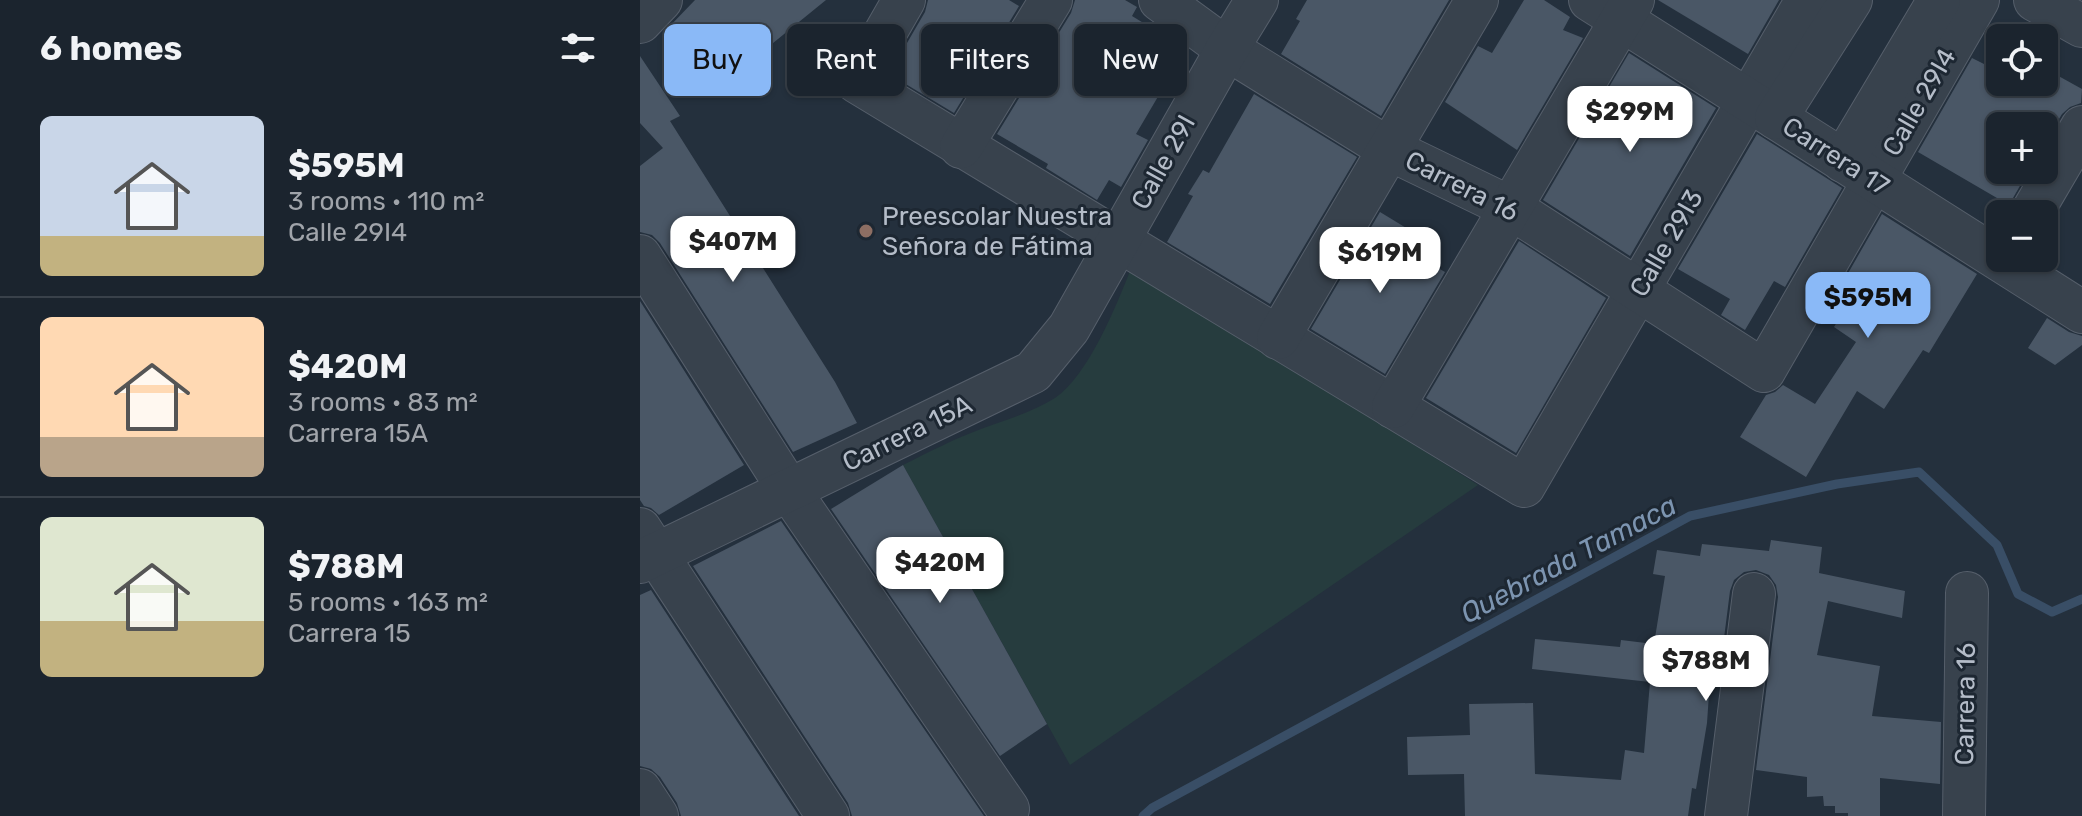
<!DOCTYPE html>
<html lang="en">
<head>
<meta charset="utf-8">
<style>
	body { margin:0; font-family:Rubik,sans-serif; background:#242c36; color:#f1f3f6; height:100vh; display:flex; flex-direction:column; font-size:30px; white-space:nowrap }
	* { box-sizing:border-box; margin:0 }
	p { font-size:26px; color:#a0a4aa }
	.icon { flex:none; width:44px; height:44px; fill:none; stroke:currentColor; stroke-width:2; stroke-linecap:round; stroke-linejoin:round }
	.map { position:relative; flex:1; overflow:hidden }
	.details { display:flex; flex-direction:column; background:#1b242e; width:640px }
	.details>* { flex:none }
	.banner { position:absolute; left:24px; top:24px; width:760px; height:72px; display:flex; gap:16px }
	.fabs { position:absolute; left:1346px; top:24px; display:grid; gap:16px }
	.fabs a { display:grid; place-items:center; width:72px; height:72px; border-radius:12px; background:#1b242e; box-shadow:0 2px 6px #0004,0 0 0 2px #39414a; font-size:40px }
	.price { position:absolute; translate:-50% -68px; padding:0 18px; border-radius:16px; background:#fff; color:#222; font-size:26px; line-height:52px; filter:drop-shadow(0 2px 4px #0008) }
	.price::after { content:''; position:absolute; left:50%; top:48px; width:24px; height:18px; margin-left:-12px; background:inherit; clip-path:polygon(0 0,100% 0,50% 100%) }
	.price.active { background:#8ab9f7; color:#111 }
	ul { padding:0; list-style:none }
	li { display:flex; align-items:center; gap:24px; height:200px; padding:0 40px }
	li+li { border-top:2px solid #39414a }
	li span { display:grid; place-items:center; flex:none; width:224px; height:160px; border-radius:12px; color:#555 }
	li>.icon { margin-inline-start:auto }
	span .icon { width:96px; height:96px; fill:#fffc; stroke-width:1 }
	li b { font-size:34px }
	h2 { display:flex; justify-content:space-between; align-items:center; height:96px; padding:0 40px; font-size:34px }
	.chip { padding:0 28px; border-radius:12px; background:#1b242e; box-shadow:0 2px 6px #0004,0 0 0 2px #39414a; font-size:28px; line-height:72px }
	.chip.active { background:#8ab9f7; color:#111 }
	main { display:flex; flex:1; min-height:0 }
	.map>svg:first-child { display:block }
	.green { fill:#263c3e }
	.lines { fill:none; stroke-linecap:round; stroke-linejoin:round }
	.stream { stroke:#394e66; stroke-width:9 }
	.building { fill:#4a5766 }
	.minor-casing { stroke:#565f6b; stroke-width:44 }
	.minor { stroke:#38424d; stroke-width:42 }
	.education-dot { fill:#8d6e63; stroke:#1d2732; stroke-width:3 }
	.labels { text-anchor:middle; stroke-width:6; stroke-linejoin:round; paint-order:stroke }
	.street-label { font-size:26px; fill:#b4bcc8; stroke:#1d2732 }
	.poi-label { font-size:26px; fill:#b4bcc8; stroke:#1d2732; text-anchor:start }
	.water-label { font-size:28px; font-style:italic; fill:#7c94b0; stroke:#1d2732 }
</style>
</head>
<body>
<main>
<section class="details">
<h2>6 homes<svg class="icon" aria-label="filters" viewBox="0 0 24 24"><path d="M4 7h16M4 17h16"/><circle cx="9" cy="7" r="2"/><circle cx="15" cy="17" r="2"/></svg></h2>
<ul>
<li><span style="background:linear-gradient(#c9d6e8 75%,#c2b280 0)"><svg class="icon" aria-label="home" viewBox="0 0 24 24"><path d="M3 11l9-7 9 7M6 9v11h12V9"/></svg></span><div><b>$595M</b><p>3 rooms · 110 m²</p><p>Calle 29I4</p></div></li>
<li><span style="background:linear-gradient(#ffd9b3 75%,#b9a48a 0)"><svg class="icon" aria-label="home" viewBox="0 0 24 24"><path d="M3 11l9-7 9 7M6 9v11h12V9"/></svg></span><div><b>$420M</b><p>3 rooms · 83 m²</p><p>Carrera 15A</p></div></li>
<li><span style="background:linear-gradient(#dfe7d0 65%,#c2b280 0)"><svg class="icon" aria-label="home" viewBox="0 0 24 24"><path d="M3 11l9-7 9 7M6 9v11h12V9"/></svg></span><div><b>$788M</b><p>5 rooms · 163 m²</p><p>Carrera 15</p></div></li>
</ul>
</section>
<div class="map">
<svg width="1442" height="816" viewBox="0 0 1442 816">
	<rect width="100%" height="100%" fill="#24303d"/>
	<path class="green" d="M492 266 838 485 430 765 263 465C289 452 314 439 341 429 365 420 393 412 415 398 449 375 477 304 492 266Z"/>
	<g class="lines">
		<path class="stream" d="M503 816 512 808 1050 516 1197 484 1279 472 1357 545 1378 594 1412 612 1442 599"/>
	</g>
	<g class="building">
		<path d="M55 0H186L111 61 113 63 75 91 32 47 28 28Z"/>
		<path d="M288 0H369L379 6 314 113 249 74 285 12Z"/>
		<path d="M435 0H485L497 7 492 16 546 49 496 134 508 140 481 187 469 180 457 200 406 168 408 164 357 134 431 13Z"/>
		<path d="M667 0H809L741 116 641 54 660 21 656 19Z"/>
		<path d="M884 0H904L930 17 923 30 943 38 877 150 805 102 838 46 852 53Z"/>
		<path d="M1018 0H1139L1108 54Z"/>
		<path d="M989 53 1076 108 990 256 903 200Z"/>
		<path d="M0 56 40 116 30 121 195 382 217 423 153 452 20 243 12 235 0 232V166L23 148 0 123Z"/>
		<path d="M1332 58 1360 72V82H1378L1388 88 1392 82H1404V68L1442 89 1441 103 1430 107 1422 114 1404 144V126H1360V170H1389L1369 205 1278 152Z"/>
		<path d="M614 94 717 157 630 304 527 242 553 196 548 194 563 170 569 173Z"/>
		<path d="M1117 134 1202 188 1145 287 1134 281 1105 330 1081 315 1090 299 1038 269Z"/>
		<path d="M740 212 786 240 777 256 805 272 745 374 671 329Z"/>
		<path d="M1242 214 1337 274 1289 353 1283 350 1244 409 1217 391 1166 477 1100 437 1126 395 1135 392 1143 385 1175 404 1216 342 1194 327 1208 304 1195 296Z"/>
		<path d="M879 241 966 298 876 453 786 398Z"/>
		<path d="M0 301 104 465 19 515 11 508 4 506 0 500Z"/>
		<path d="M1407 318 1429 332 1442 336V345L1415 365 1388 348Z"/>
		<path d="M263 465 407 724 360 756 191 509Z"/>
		<path d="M141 521 344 816H212L208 803 53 566Z"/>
		<path d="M1131 540 1182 547 1179 573 1265 591 1262 618 1188 601 1177 655 1240 666 1232 716 1301 722 1300 784 1240 778V816H1208V813H1195V806H1184L1183 796 1167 797V777L1116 770 1138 597 1136 585 1129 575 1116 570 1104 572 1094 580 1090 591 1083 646H1074L1073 680 1070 679 1067 723 1056 789 1052 788 1048 816H825L824 774 768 775 767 737 830 735 829 704 893 703 895 774 981 780 985 750 1004 753 1010 682 892 669 895 639 980 647 981 640 1014 644 1025 576 1013 574 1017 550 1060 556 1062 544 1129 551Z"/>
		<path d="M11 590 159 816H41L37 803 20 777 11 769 0 766V595Z"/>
	</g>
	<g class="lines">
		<defs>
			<g id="minor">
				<path d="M264 0 217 82 884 486 1167 0"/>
				<path d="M520 0 587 49 749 149 871 208 1124 371 1338 0"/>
				<path d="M950 0 1442 312"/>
				<path d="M1395 0 1442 26"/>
				<path d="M0 22 21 0"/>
				<path d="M1136 118 1211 0"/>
				<path d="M321 147 411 0"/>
				<path d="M1203 161 1299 0"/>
				<path d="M1391 214 1442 127"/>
				<path d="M0 256 149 490 368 809"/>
				<path d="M638 338 837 0"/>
				<path d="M753 407 993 0"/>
				<path d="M0 529 188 816"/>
				<path d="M0 562 393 372 429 328 587 49 617 0"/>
				<path d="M0 790 17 816"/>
				<path d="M1086 816 1114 594"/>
				<path d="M1324 816 1327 593"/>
			</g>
		</defs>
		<use href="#minor" class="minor-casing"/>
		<use href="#minor" class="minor"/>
	</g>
	<circle class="education-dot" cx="226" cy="231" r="8"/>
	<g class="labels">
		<g class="street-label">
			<text transform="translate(1279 102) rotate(-60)" y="9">Calle 29I4</text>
			<text transform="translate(1196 156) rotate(33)" y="9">Carrera 17</text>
			<text transform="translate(523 162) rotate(-61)" y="9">Calle 29I</text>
			<text transform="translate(822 186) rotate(27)" y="9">Carrera 16</text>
			<text transform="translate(1026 243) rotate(-60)" y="9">Calle 29I3</text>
			<text transform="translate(267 433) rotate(-26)" y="9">Carrera 15A</text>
			<text transform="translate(1325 704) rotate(-89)" y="9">Carrera 16</text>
		</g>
		<g class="poi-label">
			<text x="242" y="225">Preescolar Nuestra<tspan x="242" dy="30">Señora de Fátima</tspan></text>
		</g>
		<g class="water-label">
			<text transform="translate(928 559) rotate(-28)" y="10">Quebrada Tamaca</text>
		</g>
	</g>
</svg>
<div class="fabs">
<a><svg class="icon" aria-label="locate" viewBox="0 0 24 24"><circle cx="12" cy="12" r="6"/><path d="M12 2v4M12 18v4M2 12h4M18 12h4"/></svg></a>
<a>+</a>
<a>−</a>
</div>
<b class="price" style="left:990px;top:154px">$299M</b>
<b class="price" style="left:93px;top:284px">$407M</b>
<b class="price" style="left:740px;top:295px">$619M</b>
<b class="price active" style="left:1228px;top:340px">$595M</b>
<b class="price" style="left:300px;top:605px">$420M</b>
<b class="price" style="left:1066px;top:703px">$788M</b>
<div class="banner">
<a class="chip active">Buy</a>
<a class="chip">Rent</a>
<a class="chip">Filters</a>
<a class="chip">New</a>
</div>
</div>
</main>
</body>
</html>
